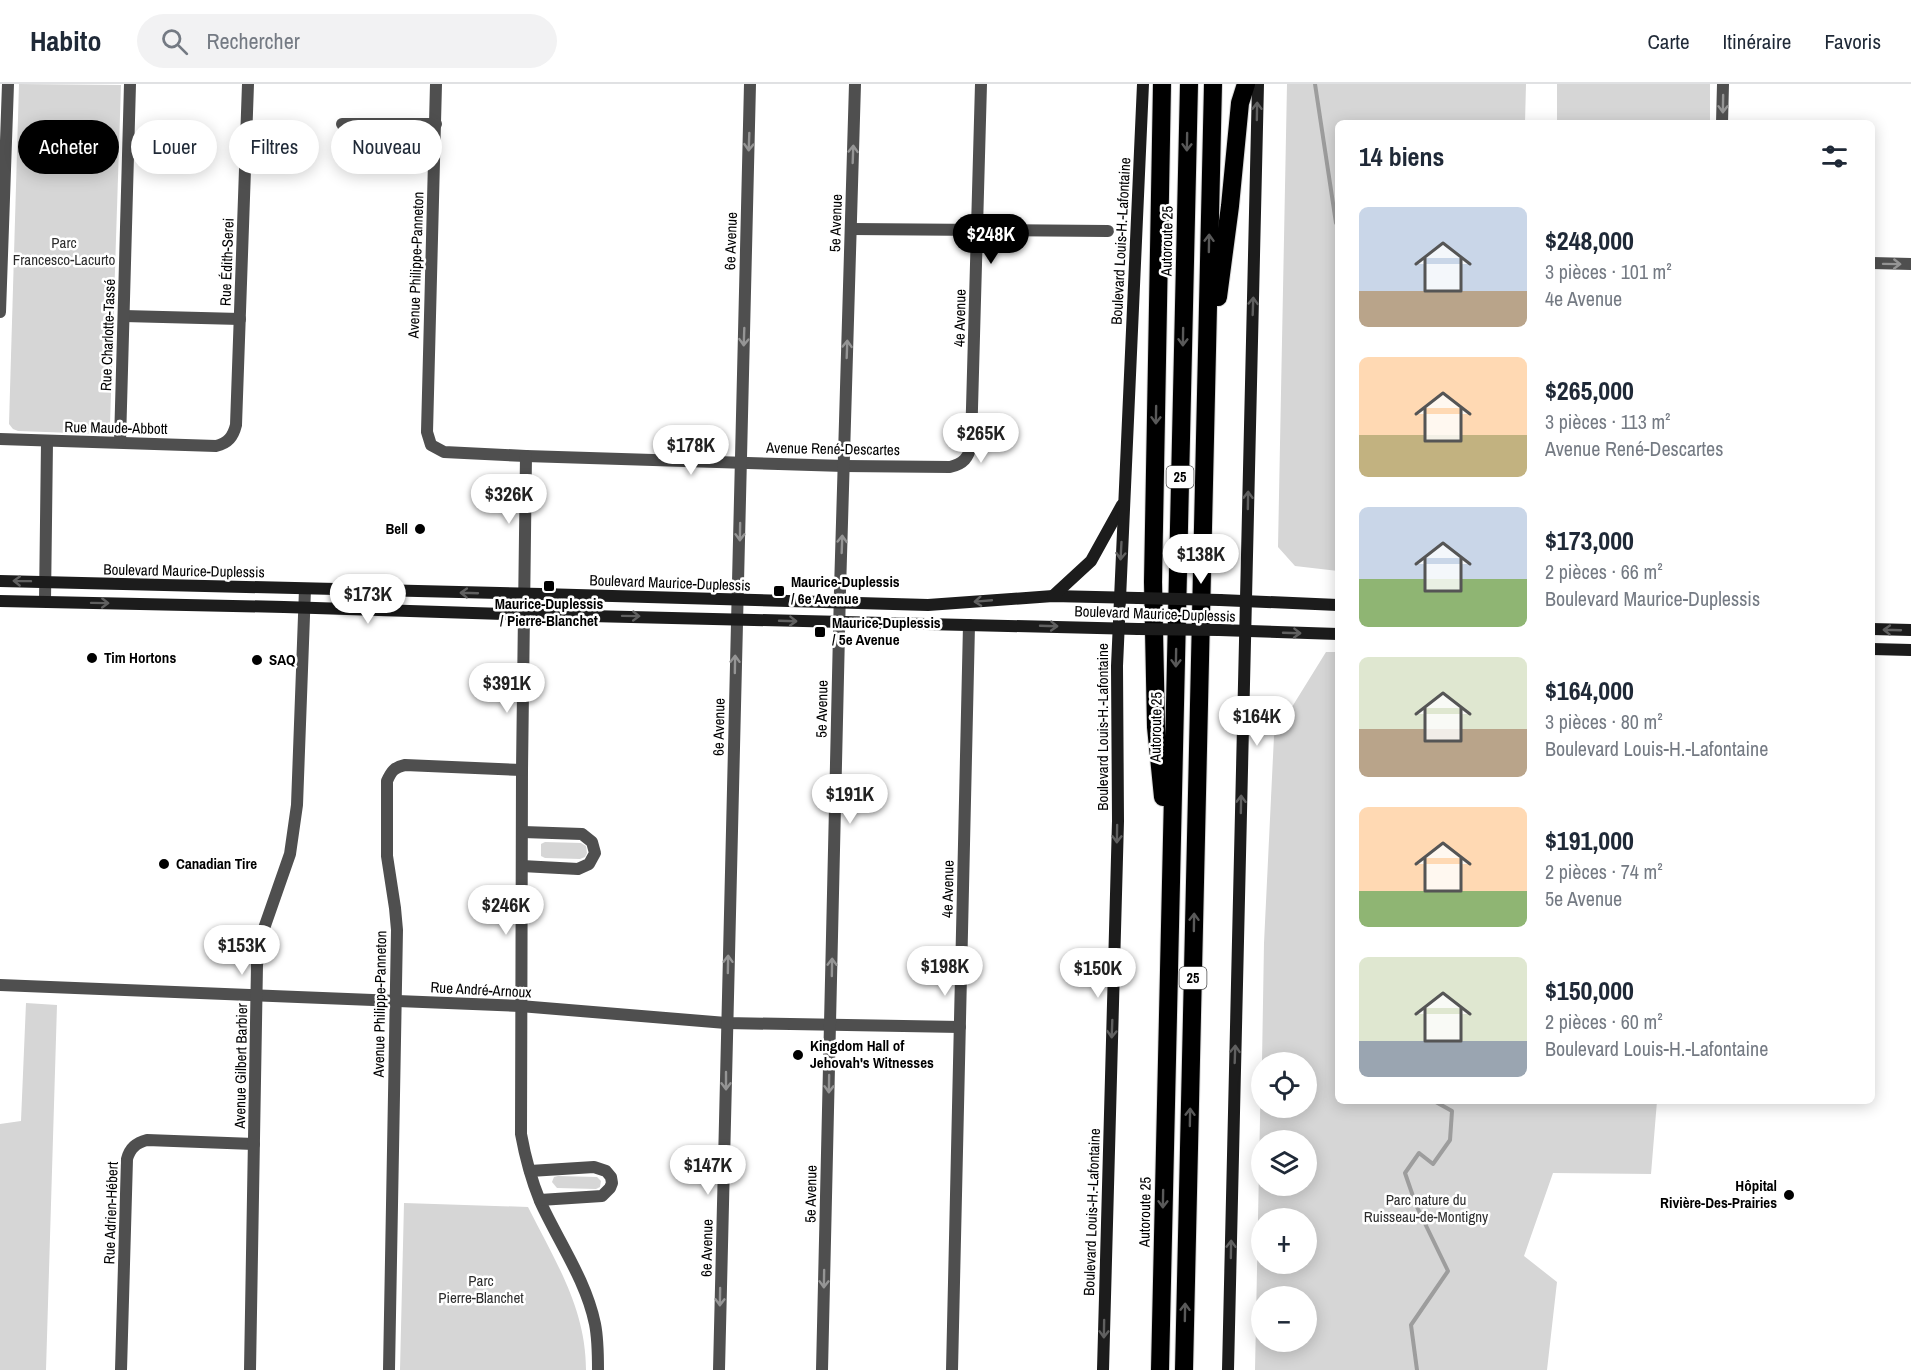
<!DOCTYPE html>
<html lang="fr">
<head>
<meta charset="utf-8">
<style>
	body { margin:0; font-family:"Archivo Narrow",sans-serif; background:#f2f2f3; color:#1f2937; height:100vh; display:flex; flex-direction:column; font-size:22px; white-space:nowrap }
	* { box-sizing:border-box; margin:0 }
	p { font-size:20px; color:#747a83 }
	.icon { flex:none; width:33px; height:33px; fill:none; stroke:currentColor; stroke-width:2; stroke-linecap:round; stroke-linejoin:round }
	.map { position:relative; flex:1; overflow:hidden }
	.sheet { position:absolute; left:1335px; top:36px; width:540px; height:984px; display:flex; flex-direction:column; background:#fff; border-radius:9px; box-shadow:0 3px 15px #0003 }
	.sheet>* { flex:none }
	.guide { position:absolute; left:18px; top:36px; width:570px; height:54px; display:flex; gap:12px }
	.fabs { position:absolute; left:1251px; top:968px; display:grid; gap:12px }
	.fabs a { display:grid; place-items:center; width:66px; height:66px; border-radius:50%; background:#fff; box-shadow:0 3px 15px #0003; font-size:30px }
	.price { position:absolute; translate:-50% -51px; padding:0 14px; border-radius:21px; background:#fff; color:#222; font-size:20px; line-height:39px; filter:drop-shadow(0 2px 3px #0008) }
	.price::after { content:''; position:absolute; left:50%; top:36px; width:18px; height:14px; margin-left:-9px; background:inherit; clip-path:polygon(0 0,100% 0,50% 100%) }
	.price.on { background:#000; color:#fff }
	ul { padding:0; list-style:none }
	li { display:flex; align-items:center; gap:18px; height:150px; padding:0 24px }
	li span { display:grid; place-items:center; flex:none; width:168px; height:120px; border-radius:9px; color:#555 }
	li>.icon { margin-inline-start:auto }
	span .icon { width:72px; height:72px; fill:#fffc; stroke-width:1 }
	li b { font-size:26px }
	h2 { display:flex; justify-content:space-between; align-items:center; height:72px; padding:0 24px; font-size:26px }
	.tag { padding:0 21px; border-radius:27px; background:#fff; box-shadow:0 3px 15px #0003; font-size:21px; line-height:54px }
	.tag.on { background:#000; color:#fff }
	header { display:flex; align-items:center; gap:36px; box-sizing:border-box; height:84px; padding:0 30px; background:#fff; border-bottom:2px solid #e0e1e3 }
	header strong { font-size:28px }
	nav { display:flex; gap:33px; margin-inline-start:auto; font-size:21px }
	.search { width:420px; height:54px; background:#f2f2f3; display:flex; align-items:center; gap:15px; box-sizing:border-box; padding:0 21px; border-radius:33px; color:#747a83; font-size:22px }
	.map>svg:first-child { display:block }
	.green { fill:#d6d6d6; fill-rule:evenodd }
	.lines { fill:none; stroke-linecap:round; stroke-linejoin:round }
	.stream { stroke:#9d9d9d; stroke-width:4 }
	.highway-casing { stroke:#dbdbdb; stroke-width:20 }
	.street { stroke:#4f4f4f; stroke-width:12 }
	.secondary { stroke:#1c1c1c; stroke-width:12 }
	.highway { stroke:#000; stroke-width:18 }
	.secondary-bridge { stroke:#1c1c1c; stroke-width:12 }
	.oneway { stroke:#959595 }
	.oneway2 { stroke:#606060 }
	.oneway3 { stroke:#595959 }
	.poi-dot { fill:#000; stroke:#fff; stroke-width:2 }
	.labels { text-anchor:middle; stroke-width:5; stroke-linejoin:round; paint-order:stroke }
	.shield { fill:#fff; stroke:#4c4c4c; stroke-width:1.5 }
	.shield-label { font-size:14px; font-weight:bold; fill:#000 }
	.street-label { font-size:15px; fill:#000; stroke:#fff }
	.park-label { font-size:15px; fill:#2d2d2d; stroke:#fff }
	.poi-label { font-size:15px; font-weight:bold; fill:#000; stroke:#fff; text-anchor:start }
</style>
</head>
<body>
<header>
<strong>Habito</strong>
<div class="search"><svg class="icon" aria-label="search" viewBox="0 0 24 24"><circle cx="10" cy="10" r="6"/><path d="M15 15l6 6"/></svg>Rechercher</div>
<nav><a>Carte</a><a>Itinéraire</a><a>Favoris</a></nav>
</header>
<div class="map">
<svg width="1911" height="1286" viewBox="0 0 1911 1286">
	<rect width="100%" height="100%" fill="#fff"/>
	<g class="green">
		<path d="M19 0 121 1 110 340 105 347 101 350 18 347 13 345 9 340Z"/>
		<path d="M1287 0H1526L1525 39H1338V487L1295 482 1278 463Z"/>
		<rect x="1557" y="0" width="153" height="39"/>
		<path d="M1326 568H1338V1017H1657L1651 1090 1553 1089 1524 1172 1557 1198 1547 1286H1255L1261 984 1262 1023H1306V978H1262L1264 859 1274 652ZM1262 1056H1306V1101H1262ZM1262 1134H1306V1179H1262ZM1262 1212H1306V1257H1262Z"/>
		<path d="M545 758 581 759 586 762 587 769 585 773 580 775 545 774 541 772V760Z"/>
		<path d="M26 919 57 921 46 1286H0V1040L21 1037Z"/>
		<path d="M558 1092 597 1093 601 1097 600 1103 596 1105 557 1104 552 1098 554 1093Z"/>
		<path d="M404 1119 528 1123C555 1177 586 1224 586 1286H400Z"/>
	</g>
	<g class="lines">
		<g class="stream">
			<path d="M1315 0 1336 139 1338 138"/>
			<path d="M1417 1286 1411 1241 1448 1187 1416 1121 1405 1089 1419 1069 1433 1080 1450 1056 1452 1027 1434 1017"/>
		</g>
		<defs>
			<g id="highway">
				<path d="M1162 0 1153 498 1156 643 1163 713"/>
				<path d="M1218 213 1230 122 1240 19 1246 0"/>
				<path d="M1160 1286 1189 0"/>
				<path d="M1184 1286 1213 0"/>
			</g>
		</defs>
		<use href="#highway" class="highway-casing"/>
		<g class="street">
			<path d="M436 0 427 348 431 361 444 368 526 372 844 382 950 383C963 380 969 374 971 360L981 0"/>
			<path d="M1722 39 1723 0"/>
			<path d="M342 40H436"/>
			<path d="M851 145 1108 147"/>
			<path d="M1872 179 1911 180"/>
			<path d="M0 228 8 0"/>
			<path d="M124 232 240 235"/>
			<path d="M0 355 216 362C228 359 233 353 236 341L248 0"/>
			<path d="M120 358 130 0"/>
			<path d="M526 372 522 686 521 1050C525 1072 531 1095 540 1117 558 1157 586 1196 595 1240 598 1255 598 1271 598 1286"/>
			<path d="M45 517 47 358"/>
			<path d="M522 782 578 785 589 780 595 769 592 758 582 750 523 748"/>
			<path d="M0 901 520 922 726 939 960 943"/>
			<path d="M530 1087 594 1083 606 1087 611 1093 612 1099 610 1104 602 1112 540 1116"/>
			<path d="M121 1286 127 1075C130 1064 136 1059 147 1056L254 1060"/>
			<path d="M250 1286 257 881 261 853 290 770 297 721 305 505"/>
			<path d="M389 1286 397 846 395 824 387 772V697C391 688 394 683 405 681L522 686"/>
			<path d="M719 1286 750 0"/>
			<path d="M822 1286 840 506 855 0"/>
			<path d="M952 1286 969 541"/>
		</g>
		<g class="secondary">
			<path d="M0 497 541 510 928 521 1053 512 1138 514"/>
			<path d="M1053 512 1091 477 1122 421"/>
			<path d="M1220 516 1338 521"/>
			<path d="M0 517 284 523 504 530 1138 545"/>
			<path d="M1872 545 1911 546"/>
			<path d="M1219 546 1338 550"/>
			<path d="M1872 565 1911 566"/>
			<path d="M1103 1286 1118 737 1117 582 1143 0"/>
			<path d="M1228 1286 1258 0"/>
		</g>
		<use href="#highway" class="highway"/>
		<g class="secondary-bridge">
			<path d="M1138 514 1220 516"/>
			<path d="M1138 545 1219 546"/>
		</g>
	</g>
	<defs><path id="oneway-shaft" d="M-6 0H5M1.5-3L5.5 0L1.5 3" fill="none" stroke-width="1.6" stroke-linecap="round" stroke-linejoin="round" transform="scale(1.5)"/></defs>
	<g class="oneway">
		<use href="#oneway-shaft" transform="translate(1723 20) rotate(91)"/>
		<use href="#oneway-shaft" transform="translate(749 58) rotate(92)"/>
		<use href="#oneway-shaft" transform="translate(853 70) rotate(-88)"/>
		<use href="#oneway-shaft" transform="translate(1892 180) rotate(1)"/>
		<use href="#oneway-shaft" transform="translate(744 253) rotate(92)"/>
		<use href="#oneway-shaft" transform="translate(847 265) rotate(-88)"/>
		<use href="#oneway-shaft" transform="translate(740 448) rotate(91)"/>
		<use href="#oneway-shaft" transform="translate(842 460) rotate(-88)"/>
		<use href="#oneway-shaft" transform="translate(735 580) rotate(-89)"/>
		<use href="#oneway-shaft" transform="translate(728 880) rotate(-89)"/>
		<use href="#oneway-shaft" transform="translate(832 883) rotate(-89)"/>
		<use href="#oneway-shaft" transform="translate(726 997) rotate(90)"/>
		<use href="#oneway-shaft" transform="translate(829 1000) rotate(91)"/>
		<use href="#oneway-shaft" transform="translate(824 1195) rotate(91)"/>
		<use href="#oneway-shaft" transform="translate(720 1213) rotate(91)"/>
	</g>
	<g class="oneway2">
		<use href="#oneway-shaft" transform="translate(1257 27) rotate(-89)"/>
		<use href="#oneway-shaft" transform="translate(1253 222) rotate(-88)"/>
		<use href="#oneway-shaft" transform="translate(1248 416) rotate(-89)"/>
		<use href="#oneway-shaft" transform="translate(1121 467) rotate(93)"/>
		<use href="#oneway-shaft" transform="translate(22 497) rotate(-179)"/>
		<use href="#oneway-shaft" transform="translate(469 509) rotate(-178)"/>
		<use href="#oneway-shaft" transform="translate(983 517) rotate(175)"/>
		<use href="#oneway-shaft" transform="translate(100 519) rotate(1)"/>
		<use href="#oneway-shaft" transform="translate(631 532) rotate(1)"/>
		<use href="#oneway-shaft" transform="translate(788 537) rotate(2)"/>
		<use href="#oneway-shaft" transform="translate(1049 542) rotate(2)"/>
		<use href="#oneway-shaft" transform="translate(1892 546) rotate(-178)"/>
		<use href="#oneway-shaft" transform="translate(1292 549) rotate(2)"/>
		<use href="#oneway-shaft" transform="translate(1241 720) rotate(-89)"/>
		<use href="#oneway-shaft" transform="translate(1117 750) rotate(91)"/>
		<use href="#oneway-shaft" transform="translate(1112 945) rotate(92)"/>
		<use href="#oneway-shaft" transform="translate(1235 970) rotate(-88)"/>
		<use href="#oneway-shaft" transform="translate(1231 1165) rotate(-89)"/>
		<use href="#oneway-shaft" transform="translate(1104 1245) rotate(91)"/>
	</g>
	<g class="oneway3">
		<use href="#oneway-shaft" transform="translate(1187 58) rotate(91)"/>
		<use href="#oneway-shaft" transform="translate(1209 159) rotate(-89)"/>
		<use href="#oneway-shaft" transform="translate(1183 253) rotate(91)"/>
		<use href="#oneway-shaft" transform="translate(1156 331) rotate(91)"/>
		<use href="#oneway-shaft" transform="translate(1176 574) rotate(91)"/>
		<use href="#oneway-shaft" transform="translate(1194 838) rotate(-89)"/>
		<use href="#oneway-shaft" transform="translate(1190 1033) rotate(-89)"/>
		<use href="#oneway-shaft" transform="translate(1163 1115) rotate(91)"/>
		<use href="#oneway-shaft" transform="translate(1185 1228) rotate(-89)"/>
	</g>
	<g class="poi-dot">
		<circle cx="420" cy="445" r="6"/>
		<rect x="543" y="496" width="12" height="12" rx="3"/>
		<rect x="773" y="501" width="12" height="12" rx="3"/>
		<rect x="814" y="542" width="12" height="12" rx="3"/>
		<circle cx="92" cy="574" r="6"/>
		<circle cx="257" cy="576" r="6"/>
		<circle cx="164" cy="780" r="6"/>
		<circle cx="798" cy="971" r="6"/>
		<circle cx="1789" cy="1111" r="6"/>
	</g>
	<g class="labels">
		<g class="shield">
			<rect x="1166.5" y="382" width="27" height="22" rx="4.5"/>
			<rect x="1179.5" y="883" width="27" height="22" rx="4.5"/>
		</g>
		<g class="shield-label">
			<text x="1180" y="398">25</text>
			<text x="1193" y="899">25</text>
		</g>
		<g class="street-label">
			<text transform="translate(836 139) rotate(-88)" y="5">5e Avenue</text>
			<text transform="translate(731 157) rotate(-88)" y="5">6e Avenue</text>
			<text transform="translate(1121 157) rotate(-87)" y="5">Boulevard Louis-H.-Lafontaine</text>
			<text transform="translate(1167 157) rotate(-89)" y="5">Autoroute 25</text>
			<text transform="translate(227 178) rotate(-88)" y="5">Rue Édith-Serei</text>
			<text transform="translate(416 181) rotate(-88)" y="5">Avenue Philippe-Panneton</text>
			<text transform="translate(960 234) rotate(-89)" y="5">4e Avenue</text>
			<text transform="translate(108 251) rotate(-88)" y="5">Rue Charlotte-Tassé</text>
			<text transform="translate(116 344) rotate(1)" y="5">Rue Maude-Abbott</text>
			<text transform="translate(833 365) rotate(1)" y="5">Avenue René-Descartes</text>
			<text transform="translate(184 487) rotate(1)" y="5">Boulevard Maurice-Duplessis</text>
			<text transform="translate(670 499) rotate(2)" y="5">Boulevard Maurice-Duplessis</text>
			<text transform="translate(1155 530) rotate(2)" y="5">Boulevard Maurice-Duplessis</text>
			<text transform="translate(822 625) rotate(-89)" y="5">5e Avenue</text>
			<text transform="translate(719 643) rotate(-89)" y="5">6e Avenue</text>
			<text transform="translate(1103 643) rotate(-90)" y="5">Boulevard Louis-H.-Lafontaine</text>
			<text transform="translate(1156 643) rotate(-89)" y="5">Autoroute 25</text>
			<text transform="translate(948 805) rotate(-89)" y="5">4e Avenue</text>
			<text transform="translate(481 906) rotate(3)" y="5">Rue André-Arnoux</text>
			<text transform="translate(380 920) rotate(-89)" y="5">Avenue Philippe-Panneton</text>
			<text transform="translate(241 982) rotate(-89)" y="5">Avenue Gilbert Barbier</text>
			<text transform="translate(811 1110) rotate(-89)" y="5">5e Avenue</text>
			<text transform="translate(1092 1128) rotate(-88)" y="5">Boulevard Louis-H.-Lafontaine</text>
			<text transform="translate(1145 1128) rotate(-89)" y="5">Autoroute 25</text>
			<text transform="translate(111 1129) rotate(-88)" y="5">Rue Adrien-Hébert</text>
			<text transform="translate(707 1164) rotate(-89)" y="5">6e Avenue</text>
		</g>
		<g class="park-label">
			<text x="64" y="164">Parc<tspan x="64" dy="17">Francesco-Lacurto</tspan></text>
			<text x="1426" y="1121">Parc nature du<tspan x="1426" dy="17">Ruisseau-de-Montigny</tspan></text>
			<text x="481" y="1202">Parc<tspan x="481" dy="17">Pierre-Blanchet</tspan></text>
		</g>
		<g class="poi-label">
			<text x="408" y="450" text-anchor="end">Bell</text>
			<text x="791" y="503">Maurice-Duplessis<tspan x="791" dy="17">/ 6e Avenue</tspan></text>
			<text x="549" y="525" text-anchor="middle">Maurice-Duplessis<tspan x="549" dy="17">/ Pierre-Blanchet</tspan></text>
			<text x="832" y="544">Maurice-Duplessis<tspan x="832" dy="17">/ 5e Avenue</tspan></text>
			<text x="104" y="579">Tim Hortons</text>
			<text x="269" y="581">SAQ</text>
			<text x="176" y="785">Canadian Tire</text>
			<text x="810" y="967">Kingdom Hall of<tspan x="810" dy="17">Jehovah's Witnesses</tspan></text>
			<text x="1777" y="1107" text-anchor="end">Hôpital<tspan x="1777" dy="17">Rivière-Des-Prairies</tspan></text>
		</g>
	</g>
</svg>
<div class="fabs">
<a><svg class="icon" aria-label="locate" viewBox="0 0 24 24"><circle cx="12" cy="12" r="6"/><path d="M12 2v4M12 18v4M2 12h4M18 12h4"/></svg></a>
<a><svg class="icon" aria-label="layers" viewBox="0 0 24 24"><path d="M12 4l9 5-9 5-9-5zM3 14l9 5 9-5"/></svg></a>
<a>+</a>
<a>−</a>
</div>
<b class="price on" style="left:991px;top:181px">$248K</b>
<b class="price" style="left:981px;top:380px">$265K</b>
<b class="price" style="left:691px;top:392px">$178K</b>
<b class="price" style="left:509px;top:441px">$326K</b>
<b class="price" style="left:1201px;top:501px">$138K</b>
<b class="price" style="left:368px;top:541px">$173K</b>
<b class="price" style="left:507px;top:630px">$391K</b>
<b class="price" style="left:1257px;top:663px">$164K</b>
<b class="price" style="left:850px;top:741px">$191K</b>
<b class="price" style="left:506px;top:852px">$246K</b>
<b class="price" style="left:242px;top:892px">$153K</b>
<b class="price" style="left:945px;top:913px">$198K</b>
<b class="price" style="left:1098px;top:915px">$150K</b>
<b class="price" style="left:708px;top:1112px">$147K</b>
<div class="guide">
<a class="tag on">Acheter</a>
<a class="tag">Louer</a>
<a class="tag">Filtres</a>
<a class="tag">Nouveau</a>
</div>
<section class="sheet">
<h2>14 biens<svg class="icon" aria-label="filters" viewBox="0 0 24 24"><path d="M4 7h16M4 17h16"/><circle cx="9" cy="7" r="2"/><circle cx="15" cy="17" r="2"/></svg></h2>
<ul>
<li><span style="background:linear-gradient(#c9d6e8 70%,#b9a48a 0)"><svg class="icon" aria-label="home" viewBox="0 0 24 24"><path d="M3 11l9-7 9 7M6 9v11h12V9"/></svg></span><div><b>$248,000</b><p>3 pièces · 101 m²</p><p>4e Avenue</p></div></li>
<li><span style="background:linear-gradient(#ffd9b3 65%,#c2b280 0)"><svg class="icon" aria-label="home" viewBox="0 0 24 24"><path d="M3 11l9-7 9 7M6 9v11h12V9"/></svg></span><div><b>$265,000</b><p>3 pièces · 113 m²</p><p>Avenue René-Descartes</p></div></li>
<li><span style="background:linear-gradient(#c9d6e8 60%,#8fb573 0)"><svg class="icon" aria-label="home" viewBox="0 0 24 24"><path d="M3 11l9-7 9 7M6 9v11h12V9"/></svg></span><div><b>$173,000</b><p>2 pièces · 66 m²</p><p>Boulevard Maurice-Duplessis</p></div></li>
<li><span style="background:linear-gradient(#dfe7d0 60%,#b9a48a 0)"><svg class="icon" aria-label="home" viewBox="0 0 24 24"><path d="M3 11l9-7 9 7M6 9v11h12V9"/></svg></span><div><b>$164,000</b><p>3 pièces · 80 m²</p><p>Boulevard Louis-H.-Lafontaine</p></div></li>
<li><span style="background:linear-gradient(#ffd9b3 70%,#8fb573 0)"><svg class="icon" aria-label="home" viewBox="0 0 24 24"><path d="M3 11l9-7 9 7M6 9v11h12V9"/></svg></span><div><b>$191,000</b><p>2 pièces · 74 m²</p><p>5e Avenue</p></div></li>
<li><span style="background:linear-gradient(#dfe7d0 70%,#9aa5b1 0)"><svg class="icon" aria-label="home" viewBox="0 0 24 24"><path d="M3 11l9-7 9 7M6 9v11h12V9"/></svg></span><div><b>$150,000</b><p>2 pièces · 60 m²</p><p>Boulevard Louis-H.-Lafontaine</p></div></li>
</ul>
</section>
</div>
</body>
</html>
